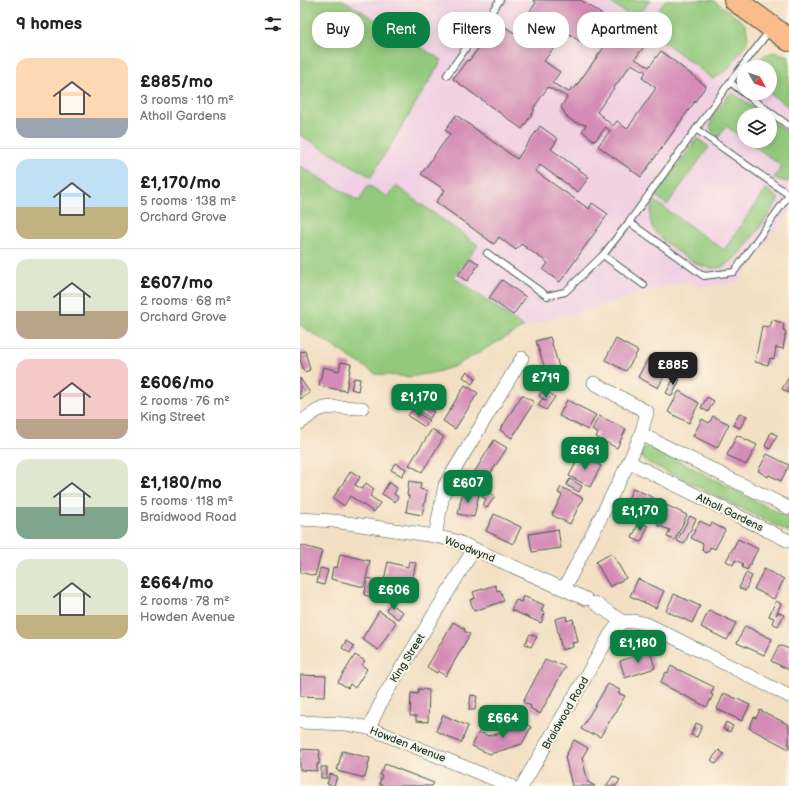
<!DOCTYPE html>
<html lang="en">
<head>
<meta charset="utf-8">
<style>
	body { margin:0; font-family:"Balsamiq Sans",sans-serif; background:#f6f6f6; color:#222; height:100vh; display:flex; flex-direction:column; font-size:15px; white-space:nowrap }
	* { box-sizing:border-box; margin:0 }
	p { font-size:13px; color:#767676 }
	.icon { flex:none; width:22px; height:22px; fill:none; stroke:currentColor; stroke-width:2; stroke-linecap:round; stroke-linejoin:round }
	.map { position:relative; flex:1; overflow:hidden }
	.details { display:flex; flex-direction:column; background:#fff; width:300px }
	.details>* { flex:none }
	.top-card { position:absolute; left:12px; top:12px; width:380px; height:36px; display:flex; gap:8px }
	.needle { width:26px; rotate:130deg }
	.tools { position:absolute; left:437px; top:60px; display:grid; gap:8px }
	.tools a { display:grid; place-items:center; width:40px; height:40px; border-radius:50%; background:#fff; box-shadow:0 2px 10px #0003; font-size:20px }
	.price { position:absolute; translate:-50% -34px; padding:0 9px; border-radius:8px; background:#0b8043; color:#fff; font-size:13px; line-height:26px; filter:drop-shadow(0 1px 2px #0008) }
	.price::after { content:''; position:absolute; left:50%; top:24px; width:12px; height:9px; margin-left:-6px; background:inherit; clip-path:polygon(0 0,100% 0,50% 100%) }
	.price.current { background:#222; color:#fff }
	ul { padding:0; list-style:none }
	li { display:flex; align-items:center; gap:12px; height:100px; padding:0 16px }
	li+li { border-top:1px solid #e0e0e0 }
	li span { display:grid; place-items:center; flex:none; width:112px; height:80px; border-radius:12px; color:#555 }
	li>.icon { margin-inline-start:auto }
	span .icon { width:48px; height:48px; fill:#fffc; stroke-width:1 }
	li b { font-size:17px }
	h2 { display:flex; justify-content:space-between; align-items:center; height:48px; padding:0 16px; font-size:17px }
	.tag { padding:0 14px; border-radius:16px; background:#fff; box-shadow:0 2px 10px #0003; font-size:14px; line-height:36px }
	.tag.current { background:#0b8043; color:#fff }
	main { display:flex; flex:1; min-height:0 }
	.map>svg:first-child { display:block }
	.built { fill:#f1d0e4; fill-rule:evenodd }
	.green { fill:#93c97b; stroke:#598358 }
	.building { fill:#d48cb6; fill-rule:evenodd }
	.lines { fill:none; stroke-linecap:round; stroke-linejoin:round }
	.lane-casing { stroke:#3f554a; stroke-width:8 }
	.street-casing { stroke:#3f554a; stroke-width:14 }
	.highway-casing { stroke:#3f554a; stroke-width:24 }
	.lane { stroke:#fff; stroke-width:6 }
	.street { stroke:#fff; stroke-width:13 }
	.highway { stroke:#fabc8b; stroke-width:22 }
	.labels { text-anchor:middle; stroke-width:4; stroke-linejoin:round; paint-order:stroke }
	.street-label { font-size:11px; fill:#1f3d34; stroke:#fcf5e5 }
</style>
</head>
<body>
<main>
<section class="details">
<h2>9 homes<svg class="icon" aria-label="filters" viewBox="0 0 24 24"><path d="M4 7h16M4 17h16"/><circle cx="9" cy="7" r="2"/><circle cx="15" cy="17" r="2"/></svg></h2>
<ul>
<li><span style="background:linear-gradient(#ffd9b3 75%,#9aa5b1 0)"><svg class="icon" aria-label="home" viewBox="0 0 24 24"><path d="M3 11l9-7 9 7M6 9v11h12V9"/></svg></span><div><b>£885/mo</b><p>3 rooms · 110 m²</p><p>Atholl Gardens</p></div></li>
<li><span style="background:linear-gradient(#bfe0f5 60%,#c2b280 0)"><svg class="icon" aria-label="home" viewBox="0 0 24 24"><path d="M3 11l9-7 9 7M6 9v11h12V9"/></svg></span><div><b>£1,170/mo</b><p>5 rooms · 138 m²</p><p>Orchard Grove</p></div></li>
<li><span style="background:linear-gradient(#dfe7d0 65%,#b9a48a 0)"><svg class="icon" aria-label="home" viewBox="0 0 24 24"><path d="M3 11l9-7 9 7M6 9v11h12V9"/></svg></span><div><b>£607/mo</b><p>2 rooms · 68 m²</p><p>Orchard Grove</p></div></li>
<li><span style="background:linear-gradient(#f6c9c9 75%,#b9a48a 0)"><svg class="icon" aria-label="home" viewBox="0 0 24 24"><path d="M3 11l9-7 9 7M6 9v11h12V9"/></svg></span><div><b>£606/mo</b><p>2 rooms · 76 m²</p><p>King Street</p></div></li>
<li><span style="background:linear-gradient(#dfe7d0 60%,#7fa58c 0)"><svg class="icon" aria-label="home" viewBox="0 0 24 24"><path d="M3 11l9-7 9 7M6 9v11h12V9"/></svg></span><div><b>£1,180/mo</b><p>5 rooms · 118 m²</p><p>Braidwood Road</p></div></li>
<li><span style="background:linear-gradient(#dfe7d0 70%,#c2b280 0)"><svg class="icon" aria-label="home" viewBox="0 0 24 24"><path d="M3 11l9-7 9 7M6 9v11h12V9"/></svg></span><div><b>£664/mo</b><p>2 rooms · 78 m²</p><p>Howden Avenue</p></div></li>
</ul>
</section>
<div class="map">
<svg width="489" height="786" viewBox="0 0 489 786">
	<rect width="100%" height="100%" fill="#fcf5e5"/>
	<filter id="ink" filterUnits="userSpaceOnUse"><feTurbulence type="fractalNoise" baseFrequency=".025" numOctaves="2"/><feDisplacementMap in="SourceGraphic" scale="8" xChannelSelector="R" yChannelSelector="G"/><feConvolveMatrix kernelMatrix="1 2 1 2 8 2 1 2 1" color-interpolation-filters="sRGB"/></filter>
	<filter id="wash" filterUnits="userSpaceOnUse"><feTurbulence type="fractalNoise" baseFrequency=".012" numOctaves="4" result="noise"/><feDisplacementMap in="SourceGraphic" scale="16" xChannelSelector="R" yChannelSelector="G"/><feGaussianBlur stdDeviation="0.9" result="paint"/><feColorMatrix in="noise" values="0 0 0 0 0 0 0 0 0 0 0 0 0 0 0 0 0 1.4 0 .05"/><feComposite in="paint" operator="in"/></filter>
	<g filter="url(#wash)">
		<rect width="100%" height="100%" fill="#f3e0c4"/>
		<path class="built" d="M0 0H367L375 1 465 67H444V93H470L489 84V211L439 282 400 288 389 280 224 327 153 367 137 372 109 377 76 374 0 325ZM444 115H470V141H444Z"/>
		<g class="green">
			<path d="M0 0H43L142 60 71 177 0 135Z"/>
			<path d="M307 0H350L336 20Z"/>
			<path d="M365 0H413L442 21 446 26 448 38 446 44 428 69 413 79 346 28Z"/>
			<path d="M476 52 489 56V107L469 93 470 67H455C459 57 466 53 476 52Z"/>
			<path d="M432 93 464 115H444V139L426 126 418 138C400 124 419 108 429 95Z"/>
			<path d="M470 120 489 133V181L486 182 474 178 482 166 447 141H470Z"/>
			<path d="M397 138 409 147 367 205 356 196Z"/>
			<path d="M0 166 59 201 68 185 88 197 96 186 178 245 154 277 224 327 153 367 137 372 109 377 76 374 0 325Z"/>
			<path d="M466 189 479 199C469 214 440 259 426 265 419 269 409 269 402 266 390 262 358 239 352 227 348 218 351 209 353 200L424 250Z"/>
			<path d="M350 446 489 518V532L347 462 342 458V451L344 448Z"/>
		</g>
		<g id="blocks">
			<g class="building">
				<path d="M233 0H281L304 16 295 30 308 41 320 25 331 29 338 33 345 45 335 59 349 67 361 51 406 86 341 177 298 146 310 131 306 127 295 141 282 131 286 125 274 122 267 117 261 107 267 97 248 87 233 109 235 110 222 129 153 79 167 60 169 61 198 22 214 33 236 3ZM266 31 284 45 292 34 304 47 274 89 272 87 269 92 252 83 260 72 244 61ZM331 64 346 72 342 78 356 88 327 129 317 121 313 126 297 112Z"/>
				<path d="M156 115 217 159 240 126 258 139 251 149 289 177 278 192 240 165 235 171 289 209 292 203 308 214 260 282 243 270 248 263 221 244 216 250 199 237 194 244 136 202 145 190 121 174 150 134 145 130Z"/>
				<path d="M170 258 179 264 167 281 158 275Z"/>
				<path d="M202 280 226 297 213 315 189 298Z"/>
				<path d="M472 320 484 323 483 330 486 331 483 349 476 347 474 359 470 358 468 365 455 362 462 326 470 327Z"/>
				<path d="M250 337 262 377 249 381 236 341Z"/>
				<path d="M316 339 338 351 326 371 305 360Z"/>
				<path d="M5 351 10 370 4 372 0 359V352Z"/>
				<path d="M349 357 368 368 358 388 338 377Z"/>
				<path d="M41 362 51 364 46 391 19 386 23 367 39 371Z"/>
				<path d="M372 365 378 369 372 378 367 376Z"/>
				<path d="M167 371 176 378 172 384 163 377Z"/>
				<path d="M375 376 380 379 372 396 366 393Z"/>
				<path d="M489 377V393L482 389Z"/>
				<path d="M0 378 10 393 0 399Z"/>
				<path d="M54 378 60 379 58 391 51 389Z"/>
				<path d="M165 385 178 393 155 429 143 421Z"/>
				<path d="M244 389 255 397 246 410 238 405 242 399 247 401 239 396Z"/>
				<path d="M379 391 399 403 389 423 368 412Z"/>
				<path d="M222 395 234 402 212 438 200 430Z"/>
				<path d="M407 397 414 401 408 412 401 408Z"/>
				<path d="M267 400 296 415 288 430 259 416Z"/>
				<path d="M122 404 134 412 130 418 118 410Z"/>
				<path d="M112 410 129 420 125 427 108 416Z"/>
				<path d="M440 413 447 416 440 428 433 425Z"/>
				<path d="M299 416 326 429 317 448 296 437 298 433 292 430Z"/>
				<path d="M413 416 429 424 417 448 393 436 402 419 409 423Z"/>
				<path d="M132 429 144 437 122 472 109 465Z"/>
				<path d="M471 432 477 435 470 449 465 446Z"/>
				<path d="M437 435 457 445 446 465 427 455Z"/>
				<path d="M194 440 207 448 184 483 172 476Z"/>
				<path d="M467 454 489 465 481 481 469 475 468 477 458 471Z"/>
				<path d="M280 455 301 466 290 487 269 476Z"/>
				<path d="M95 463 106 469 102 476 91 470Z"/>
				<path d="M51 471 60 477 55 485 62 489 66 483 74 489 70 496 80 503 74 512 50 496 44 506 33 498Z"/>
				<path d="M270 479 282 486 279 492 266 485Z"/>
				<path d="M109 481 121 483 120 489 127 491 122 515 106 512 109 496 107 495Z"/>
				<path d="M89 482 97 488 94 494 98 497 95 502 82 494Z"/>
				<path d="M261 487 283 498 270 524 252 515 262 495 258 493Z"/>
				<path d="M333 488 354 498 344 518 324 508Z"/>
				<path d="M163 490 179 494 174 517 158 514Z"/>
				<path d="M185 490 195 496 187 508 183 505 186 499 181 496Z"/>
				<path d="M366 505 387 515 375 540 367 537 370 530 357 525Z"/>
				<path d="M194 514 221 527 213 544 186 531Z"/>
				<path d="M390 516 396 519 384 544 377 541Z"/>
				<path d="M400 521 410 526 412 523 425 530 415 549 410 547 409 551 405 553 402 550 403 544 391 538Z"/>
				<path d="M339 522 348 526 341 542 332 538Z"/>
				<path d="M258 529 261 548 232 552 229 534Z"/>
				<path d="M438 539 458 549 447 570 442 567 443 564 435 560 433 565 426 561Z"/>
				<path d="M0 545 22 551 15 576 0 572Z"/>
				<path d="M312 553 326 578 310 587 296 562Z"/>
				<path d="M40 554 70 561 64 587 31 579 33 567 37 568Z"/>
				<path d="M109 561 116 563 111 586 84 580 88 562 108 567Z"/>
				<path d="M20 568 28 570 24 585 17 583Z"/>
				<path d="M464 569 484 579 474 599 454 589Z"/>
				<path d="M446 573 452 576 445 591 439 588Z"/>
				<path d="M68 578 76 580 72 597 64 595Z"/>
				<path d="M338 579 364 591 356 608 330 596Z"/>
				<path d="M76 584 81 585 79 597 73 595Z"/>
				<path d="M195 585 197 591 200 590 204 601 174 611 170 600 175 598 173 592Z"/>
				<path d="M374 594 400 606 392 623 366 611Z"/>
				<path d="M223 596 244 605 241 611 245 613 241 623 211 610 216 600 221 602Z"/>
				<path d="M476 601 481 604 476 615 478 612 484 615 478 626 472 623 474 618 469 616Z"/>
				<path d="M90 604 103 612 98 619 86 610Z"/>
				<path d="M409 610 436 623 427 640 401 627Z"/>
				<path d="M79 611 96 622 78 650 62 639Z"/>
				<path d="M266 616 267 621 273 619 278 642 272 643 273 647 262 650 255 619Z"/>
				<path d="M153 622 165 629 164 631 170 634 146 676 138 671 137 673 127 667Z"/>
				<path d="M445 626 472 639 464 655 437 643Z"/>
				<path d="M230 634 237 637 231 647 225 644Z"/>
				<path d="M46 641 54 646 50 653 42 648Z"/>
				<path d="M479 645 489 649V670L471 661Z"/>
				<path d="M350 651 355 668 325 678 320 661Z"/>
				<path d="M55 655 65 661 62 665 67 669 55 688 50 684 48 688 38 682Z"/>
				<path d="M245 660 252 663 253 661 265 667 240 714 230 708 231 706 223 702Z"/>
				<path d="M371 666 414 687 411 694 413 695 407 707 360 683 366 672 368 673Z"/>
				<path d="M0 675 26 676 25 697 0 696Z"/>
				<path d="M308 684 320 690 318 693 325 696 300 737 293 733 292 735 281 729Z"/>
				<path d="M118 689 129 690 128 722 116 721V716H110L111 693 118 694Z"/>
				<path d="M424 693 450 705 442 721 417 709Z"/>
				<path d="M171 695 177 696 175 710H169Z"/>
				<path d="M460 710 489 725V749L449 728 454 717 456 718Z"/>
				<path d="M143 715 168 726 161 743 136 731Z"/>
				<path d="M217 719 231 727 222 744 190 754 172 746 179 732 189 736 201 733 212 729Z"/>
				<path d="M426 722 433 726 430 732 423 729Z"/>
				<path d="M396 723 402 726 397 737 391 735Z"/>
				<path d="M274 740 288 748 282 758 288 782 295 786H272L265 757Z"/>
				<path d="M0 749 20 750 19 764H17V771L0 770Z"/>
				<path d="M419 750 424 754 416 764 411 760Z"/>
				<path d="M42 751 70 758 65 778 37 771Z"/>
				<path d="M85 764 134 783 132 786H84L79 784 82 776 80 775Z"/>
				<rect x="21" y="767" width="6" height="11"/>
				<path d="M30 774 37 776 34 786 27 784Z"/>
				<path d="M313 776 320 780 316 786H306Z"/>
			</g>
		</g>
	</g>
	<g filter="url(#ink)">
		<use href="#blocks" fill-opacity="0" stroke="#3f554a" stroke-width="1"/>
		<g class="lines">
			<defs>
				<g id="lane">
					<path d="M147 75 200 0"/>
					<path d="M430 82 444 93"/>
					<path d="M444 93 489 126"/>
					<path d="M396 129 489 195"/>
					<path d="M329 222 404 276 434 272 489 195"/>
					<path d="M187 253 247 296 265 292 303 255"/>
					<path d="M344 285 303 255 329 222 430 82 470 30"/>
				</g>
				<g id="street">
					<path d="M0 423C7 418 13 412 21 409 33 405 49 408 62 408"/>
					<path d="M341 434 489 508"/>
					<path d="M329 462 489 541"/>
					<path d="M0 519 34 521 135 536 156 541 286 599"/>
					<path d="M135 536 145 485 222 358"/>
					<path d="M264 589 329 462 341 434 347 412 294 383"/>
					<path d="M295 603 323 622 334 621 347 624 489 696"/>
					<path d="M0 722 46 724 69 728 211 786"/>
					<path d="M69 728 83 698 174 549"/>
					<path d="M222 786 310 635 316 627 323 622"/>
				</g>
				<path id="highway" d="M435 0 489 40"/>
			</defs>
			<use href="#lane" class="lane-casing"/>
			<use href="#street" class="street-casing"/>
			<use href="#highway" class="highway-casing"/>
			<use href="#lane" class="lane"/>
			<use href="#street" class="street"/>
			<use href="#highway" class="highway"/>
		</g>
	</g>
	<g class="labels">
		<g class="street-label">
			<text transform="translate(430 512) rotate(26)" y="4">Atholl Gardens</text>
			<text transform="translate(170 549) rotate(21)" y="4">Woodwynd</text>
			<text transform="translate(107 658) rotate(-58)" y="4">King Street</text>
			<text transform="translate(265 713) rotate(-60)" y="4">Braidwood Road</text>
			<text transform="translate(108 744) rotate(21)" y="4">Howden Avenue</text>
		</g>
	</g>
</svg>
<div class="tools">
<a><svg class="needle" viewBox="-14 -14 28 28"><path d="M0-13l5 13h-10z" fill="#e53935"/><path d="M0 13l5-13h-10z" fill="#767676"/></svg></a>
<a><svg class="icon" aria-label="layers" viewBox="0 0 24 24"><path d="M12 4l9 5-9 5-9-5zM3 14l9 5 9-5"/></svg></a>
</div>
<b class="price current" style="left:373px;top:386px">£885</b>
<b class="price" style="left:246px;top:399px">£719</b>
<b class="price" style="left:119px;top:418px">£1,170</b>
<b class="price" style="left:285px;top:471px">£861</b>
<b class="price" style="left:168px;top:504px">£607</b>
<b class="price" style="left:340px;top:532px">£1,170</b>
<b class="price" style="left:94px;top:611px">£606</b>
<b class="price" style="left:338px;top:664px">£1,180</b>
<b class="price" style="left:203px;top:739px">£664</b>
<div class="top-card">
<a class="tag">Buy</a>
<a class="tag current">Rent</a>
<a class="tag">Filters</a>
<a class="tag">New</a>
<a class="tag">Apartment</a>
</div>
</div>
</main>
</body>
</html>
